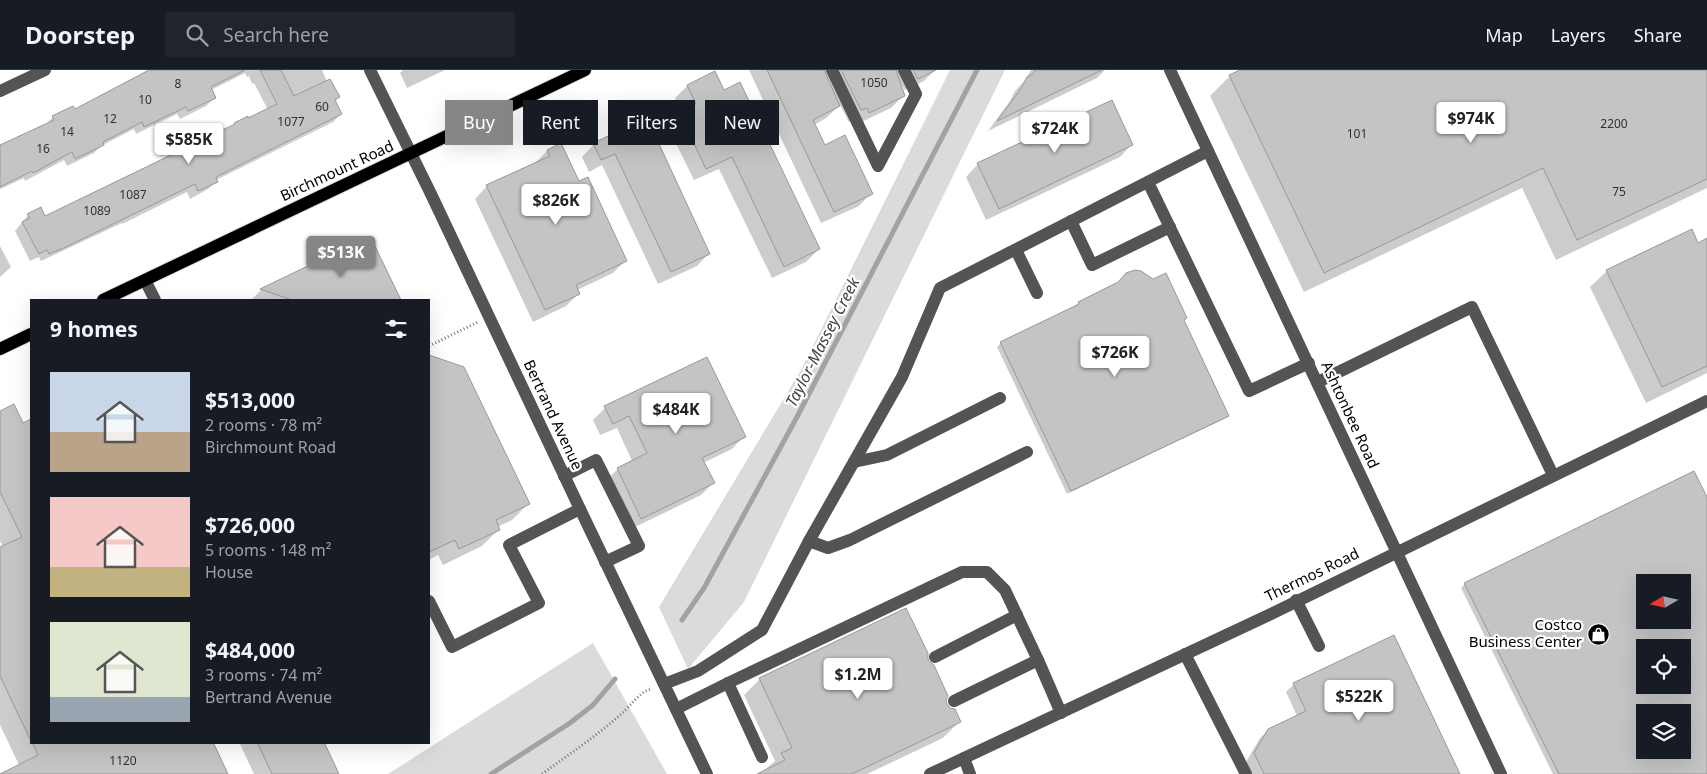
<!DOCTYPE html>
<html lang="en">
<head>
<meta charset="utf-8">
<style>
	body { margin:0; font-family:"Noto Sans",sans-serif; background:#20242c; color:#f1f3f6; height:100vh; display:flex; flex-direction:column; font-size:19px; white-space:nowrap }
	* { box-sizing:border-box; margin:0 }
	p { font-size:16px; color:#9ea1a6 }
	.icon { flex:none; width:28px; height:28px; fill:none; stroke:currentColor; stroke-width:2; stroke-linecap:round; stroke-linejoin:round }
	.map { position:relative; flex:1; overflow:hidden }
	.side { position:absolute; left:30px; top:229px; width:400px; height:445px; display:flex; flex-direction:column; background:#171b24; border-radius:0px; box-shadow:0 5px 20px #0002 }
	.side>* { flex:none }
	.banner { position:absolute; left:445px; top:30px; width:475px; height:45px; display:flex; gap:10px }
	.needle { width:32px; rotate:261deg }
	.buttons { position:absolute; left:1636px; top:504px; display:grid; gap:10px }
	.buttons a { display:grid; place-items:center; width:55px; height:55px; border-radius:0px; background:#171b24; box-shadow:0 5px 20px #0002; font-size:25px }
	.price { position:absolute; translate:-50% -42px; padding:0 11px; border-radius:5px; background:#fff; color:#222; font-size:16px; line-height:32px; filter:drop-shadow(0 1px 2px #0008) }
	.price::after { content:''; position:absolute; left:50%; top:30px; width:15px; height:11px; margin-left:-8px; background:inherit; clip-path:polygon(0 0,100% 0,50% 100%) }
	.price.selected { background:#858687; color:#fff }
	ul { padding:0; list-style:none }
	li { display:flex; align-items:center; gap:15px; height:125px; padding:0 20px }
	li span { display:grid; place-items:center; flex:none; width:140px; height:100px; border-radius:0px; color:#555 }
	li>.icon { margin-inline-start:auto }
	span .icon { width:60px; height:60px; fill:#fffc; stroke-width:1 }
	li b { font-size:21px }
	h2 { display:flex; justify-content:space-between; align-items:center; height:60px; padding:0 20px; font-size:21px }
	.chip { padding:0 18px; border-radius:0px; background:#171b24; box-shadow:0 5px 20px #0002; font-size:18px; line-height:45px }
	.chip.selected { background:#858687; color:#fff }
	header { display:flex; align-items:center; gap:30px; box-sizing:border-box; height:70px; padding:0 25px; background:#171b24; border-bottom:1px solid #363941 }
	header strong { font-size:24px }
	nav { display:flex; gap:28px; margin-inline-start:auto; font-size:18px }
	.search { width:350px; height:45px; background:#20242c; display:flex; align-items:center; gap:12px; box-sizing:border-box; padding:0 18px; border-radius:0px; color:#9ea1a6; font-size:19px }
	.map>svg:first-child { display:block }
	.green { fill:#dbdbdb }
	.shadow { fill:#0003; fill-rule:evenodd }
	.lines { fill:none; stroke-linecap:round; stroke-linejoin:round }
	.stream { stroke:#a2a2a2; stroke-width:5 }
	.building { fill:#c4c4c4; stroke:#989898; fill-rule:evenodd }
	.major-casing { stroke:#dbdbdb; stroke-width:14 }
	.path { stroke:#767676; stroke-width:3; stroke-dasharray:1 2.5; stroke-linecap:butt }
	.minor { stroke:#545454; stroke-width:12 }
	.major { stroke:#000; stroke-width:12 }
	.labels { text-anchor:middle; stroke-width:4.5; stroke-linejoin:round; paint-order:stroke }
	.number-label { font-size:12px; fill:#313131 }
	.street-label { font-size:15px; fill:#000; stroke:#fff }
	.poi-label { font-size:15px; fill:#000; stroke:#fff; text-anchor:end }
	.water-label { font-size:16px; font-style:italic; fill:#434343; stroke:#fff }
</style>
</head>
<body>
<header>
<strong>Doorstep</strong>
<div class="search"><svg class="icon" aria-label="search" viewBox="0 0 24 24"><circle cx="10" cy="10" r="6"/><path d="M15 15l6 6"/></svg>Search here</div>
<nav><a>Map</a><a>Layers</a><a>Share</a></nav>
</header>
<div class="map">
<svg width="1707" height="704" viewBox="0 0 1707 704">
	<rect width="100%" height="100%" fill="#fff"/>
	<g class="green">
		<path d="M950 0H1005L744 532 688 599 659 537 801 300Z"/>
		<path d="M593 573 667 704H388Z"/>
	</g>
	<g class="shadow">
		<path d="M160 0H322L341 44 333 52 216 110 217 111 208 119 190 129 187 122 122 154V153L41 191 39 187 30 191 15 161 28 145 45 147 230 58 235 54 247 48 248 50 268 40 254 13 252 14 249 6 247 7 245 3 211 20 214 28 206 36 180 49 177 44 136 64 134 59 101 76 94 83 67 96 64 90 25 111 24 108 0 119V77L44 56 53 47 73 37 75 41Z"/>
		<path d="M403 0H445L407 18 400 3Z"/>
		<path d="M749 0H935L924 11 905 20 901 14H900L904 25 891 38 857 54 854 49 849 52 840 35 826 48 814 55 824 77 871 123 859 136 821 153Z"/>
		<path d="M1031 0H1105L1097 8 988 61 1010 31 1015 21 1025 10Z"/>
		<path d="M1243 0H1707V118L1556 190 1522 118 1304 222 1210 26 1230 6Z"/>
		<path d="M687 16 723 22 819 179 806 192 772 208 719 99 694 110 667 55 682 42 675 28Z"/>
		<path d="M646 50 709 183 697 196 658 214 602 95 589 102 582 87 594 74Z"/>
		<path d="M1132 74 1120 87 986 150 966 107 978 94Z"/>
		<path d="M561 75 579 113 626 190 613 203 577 220 579 223 566 236 533 252 475 129 487 116 535 93 547 81Z"/>
		<path d="M370 168 400 230H251L261 220Z"/>
		<path d="M1707 170V303L1646 333 1590 217 1607 201 1698 174Z"/>
		<path d="M0 176 11 197 0 207Z"/>
		<path d="M1079 233 1183 251 1227 345 1224 349 1067 424 997 277 1001 273 1075 236Z"/>
		<path d="M429 286 463 298 528 434 512 450 497 457 499 459 482 476 443 495 438 485 429 490Z"/>
		<path d="M605 338 744 366 732 379 703 393 713 413 701 425 629 460 605 411 618 399 632 391 617 358 600 365 593 350Z"/>
		<path d="M0 342 22 354 31 350V672H212L227 704H0L19 695 0 655V478L3 477 0 471Z"/>
		<path d="M1707 430V704H1553L1461 518 1465 514ZM1645 512H1682V550H1645ZM1645 578H1682V615H1645ZM1645 642H1682V680H1645Z"/>
		<path d="M926 591 945 630V635L959 652 943 668 867 704H760L775 691 744 625 760 609Z"/>
		<path d="M1294 614 1459 704H1252L1246 692 1260 668 1269 660 1297 646 1286 622Z"/>
		<path d="M239 672H323L338 704H254Z"/>
	</g>
	<g class="lines">
		<g class="stream">
			<path d="M682 550 704 518 797 347 977 0"/>
			<path d="M491 704 570 653 593 635 615 609"/>
		</g>
	</g>
	<g class="building">
		<path d="M149 0H245L211 17 216 28 188 41 186 37 144 57 142 52 103 72 104 75 75 89 72 82 33 103 32 101 0 117V75L54 50 52 46 73 36 75 39Z"/>
		<path d="M260 0H281L294 26 330 9 340 27 335 30 342 44 216 107 218 112 198 121 195 114 66 177 49 184 47 180 39 184 22 152 30 148 27 144 41 137 45 146 235 54 234 53 248 46V48L277 34Z"/>
		<path d="M767 0H824L840 36 813 50 825 75 845 65 873 124 834 142Z"/>
		<path d="M841 0H896L905 26 869 43 867 38 861 40Z"/>
		<path d="M913 0H936L918 9Z"/>
		<path d="M1035 0H1102L997 51 1022 17 1027 7 1033 4Z"/>
		<path d="M1240 0H1707V109L1577 170 1543 98 1324 203 1229 5Z"/>
		<path d="M715 1 724 20 740 12 820 179 784 197 732 87 706 99 679 42 696 34 687 15Z"/>
		<path d="M1112 30 1133 75 999 139 977 93Z"/>
		<path d="M647 48 710 184 671 202 615 84 601 90 593 73Z"/>
		<path d="M561 73 579 111 588 107 627 191 576 215 580 224 545 240 486 115 550 86 547 80Z"/>
		<path d="M1692 159 1698 173 1707 168V296L1662 317 1606 200Z"/>
		<path d="M370 166 401 230H292L260 219Z"/>
		<path d="M1135 200 1141 201 1153 209 1166 203 1187 248 1184 250 1229 346 1071 421 1000 272 1079 234 1078 232 1118 212 1126 203Z"/>
		<path d="M429 285 464 297 530 434 496 450 500 460 459 479 455 470 429 482Z"/>
		<path d="M707 287 746 367 702 388 715 413 641 449 617 398 647 383 629 346 613 354 604 336Z"/>
		<path d="M14 334 23 353 31 349V671L0 606V477L22 467 0 422V341Z"/>
		<path d="M1694 401 1707 427V704H1559L1464 513ZM1645 512H1682V550H1645ZM1645 578H1682V615H1645ZM1645 642H1682V680H1645Z"/>
		<path d="M906 538 928 583V590L934 595 948 626 946 630 947 634 950 638 955 639 961 652 852 704H757L785 690 781 683 792 678 759 608Z"/>
		<path d="M1394 565 1460 704H1264L1254 683 1268 659 1306 641 1293 613Z"/>
		<path d="M32 672H213L228 704H0L38 685Z"/>
		<path d="M257 672H324L339 704H272Z"/>
	</g>
	<g class="lines">
		<defs>
			<g id="major">
				<path d="M103 230 585 0"/>
				<path d="M0 279 31 264"/>
			</g>
		</defs>
		<use href="#major" class="major-casing"/>
		<g class="path">
			<path d="M429 276 478 252"/>
			<path d="M542 704C568 685 595 667 619 646 630 637 638 623 651 619"/>
		</g>
		<g class="minor">
			<path d="M370 0 431 124 580 439 707 704"/>
			<path d="M832 0 878 96 916 24 904 0"/>
			<path d="M1170 0 1501 704"/>
			<path d="M0 21 45 0"/>
			<path d="M1148 112 1249 321 1309 293"/>
			<path d="M1071 151 1092 195 1170 157"/>
			<path d="M1016 180 1037 223"/>
			<path d="M145 210 155 230"/>
			<path d="M1318 312 1472 237 1553 405"/>
			<path d="M854 392 887 385 1000 328"/>
			<path d="M564 406 596 390 639 476 605 492"/>
			<path d="M809 471 828 478 850 470 1027 382"/>
			<path d="M1296 530 1319 576"/>
			<path d="M429 531 452 577 539 533 509 475 580 439"/>
			<path d="M1185 584 1246 704"/>
			<path d="M935 587 1017 545"/>
			<path d="M728 613 762 687"/>
			<path d="M664 614 698 601 762 560 809 471 902 307 940 218 1208 81"/>
			<path d="M954 631 1038 590"/>
			<path d="M676 639 728 613 962 502H987L1005 520 1038 590 1061 643"/>
			<path d="M964 688 970 704"/>
			<path d="M930 704 1271 544 1707 331"/>
		</g>
		<use href="#major" class="major"/>
	</g>
	<defs>
		<symbol id="shop-disc" viewBox="-11 -11 22 22"><circle r="9.5" fill="#000" stroke="#fff"/><path d="M-5-2.5h2.3a2.7 3.5 0 0 1 5.4 0H5L5.5 6h-11ZM-1.5-2.5h3a1.5 2.3 0 0 0-3 0Z" fill="#fff"/></symbol>
	</defs>
	<g fill-rule="evenodd">
		<use href="#shop-disc" x="1586" y="552" width="25" height="25"/>
	</g>
	<g class="labels">
		<g class="number-label">
			<text x="874" y="17">1050</text>
			<text x="178" y="18">8</text>
			<text x="145" y="34">10</text>
			<text x="322" y="41">60</text>
			<text x="110" y="53">12</text>
			<text x="291" y="56">1077</text>
			<text x="1614" y="58">2200</text>
			<text x="67" y="66">14</text>
			<text x="1357" y="68">101</text>
			<text x="43" y="83">16</text>
			<text x="1619" y="126">75</text>
			<text x="133" y="129">1087</text>
			<text x="97" y="145">1089</text>
			<text x="123" y="695">1120</text>
		</g>
		<g class="street-label">
			<text transform="translate(337 101) rotate(-25)" y="5">Birchmount Road</text>
			<text transform="translate(553 345) rotate(65)" y="5">Bertrand Avenue</text>
			<text transform="translate(1350 345) rotate(65)" y="5">Ashtonbee Road</text>
			<text transform="translate(1312 505) rotate(-26)" y="5">Thermos Road</text>
		</g>
		<g class="poi-label">
			<text x="1582" y="560">Costco<tspan x="1582" dy="17">Business Center</tspan></text>
		</g>
		<g class="water-label">
			<text transform="translate(822 272) rotate(-63)" y="6">Taylor-Massey Creek</text>
		</g>
	</g>
</svg>
<div class="buttons">
<a><svg class="needle" viewBox="-14 -14 28 28"><path d="M0-13l5 13h-10z" fill="#e53935"/><path d="M0 13l5-13h-10z" fill="#9ea1a6"/></svg></a>
<a><svg class="icon" aria-label="locate" viewBox="0 0 24 24"><circle cx="12" cy="12" r="6"/><path d="M12 2v4M12 18v4M2 12h4M18 12h4"/></svg></a>
<a><svg class="icon" aria-label="layers" viewBox="0 0 24 24"><path d="M12 4l9 5-9 5-9-5zM3 14l9 5 9-5"/></svg></a>
</div>
<b class="price" style="left:1471px;top:74px">$974K</b>
<b class="price" style="left:1055px;top:84px">$724K</b>
<b class="price" style="left:189px;top:95px">$585K</b>
<b class="price" style="left:556px;top:156px">$826K</b>
<b class="price selected" style="left:341px;top:208px">$513K</b>
<b class="price" style="left:1115px;top:308px">$726K</b>
<b class="price" style="left:676px;top:365px">$484K</b>
<b class="price" style="left:858px;top:630px">$1.2M</b>
<b class="price" style="left:1359px;top:652px">$522K</b>
<div class="banner">
<a class="chip selected">Buy</a>
<a class="chip">Rent</a>
<a class="chip">Filters</a>
<a class="chip">New</a>
</div>
<section class="side">
<h2>9 homes<svg class="icon" aria-label="filters" viewBox="0 0 24 24"><path d="M4 7h16M4 17h16"/><circle cx="9" cy="7" r="2"/><circle cx="15" cy="17" r="2"/></svg></h2>
<ul>
<li><span style="background:linear-gradient(#c9d6e8 60%,#b9a48a 0)"><svg class="icon" aria-label="home" viewBox="0 0 24 24"><path d="M3 11l9-7 9 7M6 9v11h12V9"/></svg></span><div><b>$513,000</b><p>2 rooms · 78 m²</p><p>Birchmount Road</p></div></li>
<li><span style="background:linear-gradient(#f6c9c9 70%,#c2b280 0)"><svg class="icon" aria-label="home" viewBox="0 0 24 24"><path d="M3 11l9-7 9 7M6 9v11h12V9"/></svg></span><div><b>$726,000</b><p>5 rooms · 148 m²</p><p>House</p></div></li>
<li><span style="background:linear-gradient(#dfe7d0 75%,#9aa5b1 0)"><svg class="icon" aria-label="home" viewBox="0 0 24 24"><path d="M3 11l9-7 9 7M6 9v11h12V9"/></svg></span><div><b>$484,000</b><p>3 rooms · 74 m²</p><p>Bertrand Avenue</p></div></li>
</ul>
</section>
</div>
</body>
</html>
